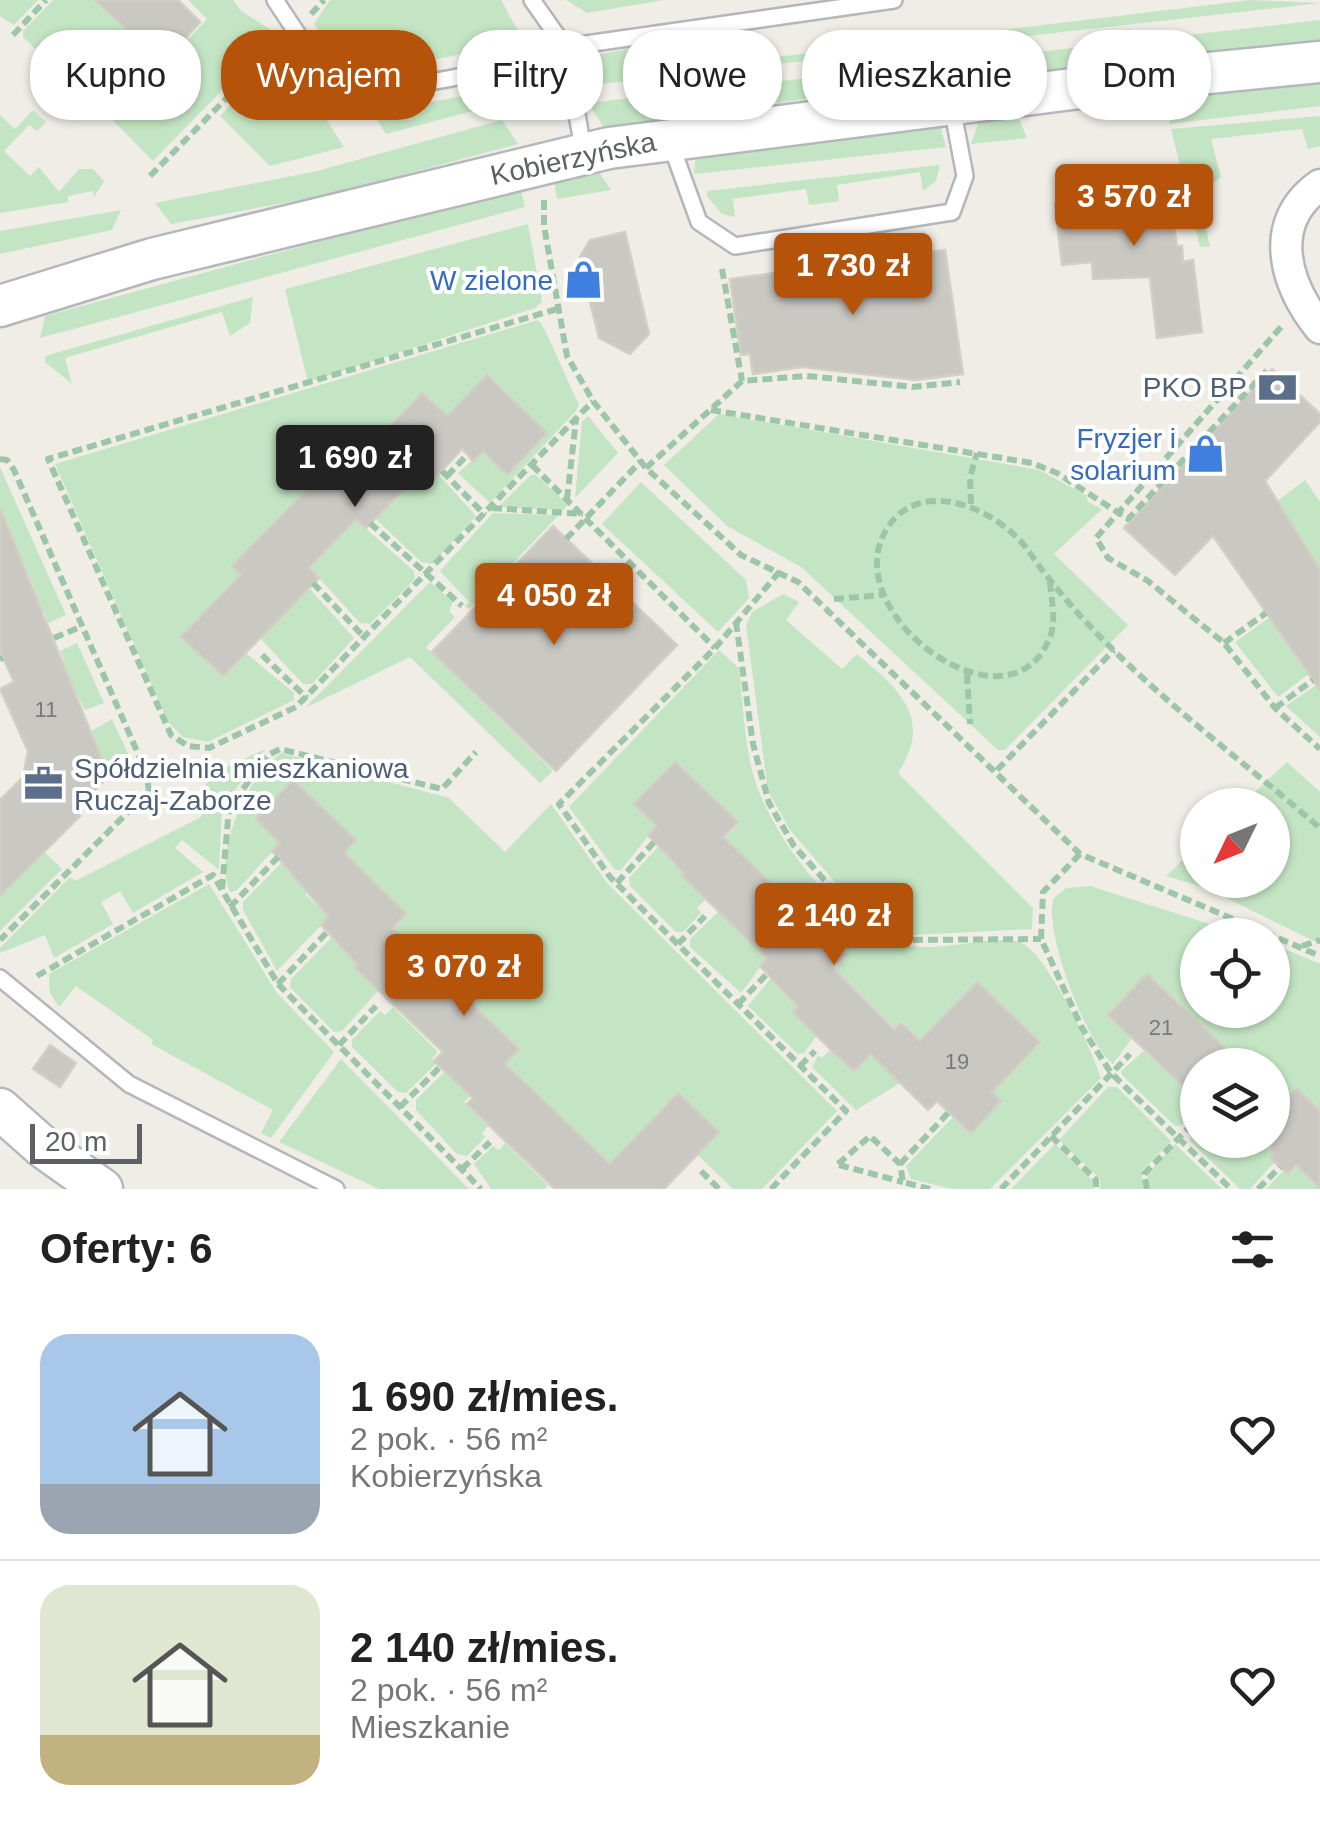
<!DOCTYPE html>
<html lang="pl">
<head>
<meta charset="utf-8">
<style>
	body { margin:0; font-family:Helvetica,sans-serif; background:#f2f2f2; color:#222; height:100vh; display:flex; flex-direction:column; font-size:38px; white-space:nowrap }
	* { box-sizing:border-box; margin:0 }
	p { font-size:32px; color:#767676 }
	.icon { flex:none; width:55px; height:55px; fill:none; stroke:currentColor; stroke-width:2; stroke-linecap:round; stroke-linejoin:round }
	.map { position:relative; height:1189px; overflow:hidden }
	.details { display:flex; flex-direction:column; background:#fff; flex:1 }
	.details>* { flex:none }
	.banner { position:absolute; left:30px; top:30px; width:1260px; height:90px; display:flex; gap:20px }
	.needle { width:65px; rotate:227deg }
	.buttons { position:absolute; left:1180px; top:788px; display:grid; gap:20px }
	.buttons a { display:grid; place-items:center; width:110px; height:110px; border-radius:50%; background:#fff; box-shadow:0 2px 8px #0004; font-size:50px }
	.scale { position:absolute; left:30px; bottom:25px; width:112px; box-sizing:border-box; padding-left:10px; border:5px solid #5d6166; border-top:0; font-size:28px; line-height:35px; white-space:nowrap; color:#5d6166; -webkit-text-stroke:8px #fff; paint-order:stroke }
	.price { position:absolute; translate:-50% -85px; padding:0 22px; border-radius:10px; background:#b45309; color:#fff; font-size:32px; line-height:65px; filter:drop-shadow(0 2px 5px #0008) }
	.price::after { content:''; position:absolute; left:50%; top:60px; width:30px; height:22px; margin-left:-15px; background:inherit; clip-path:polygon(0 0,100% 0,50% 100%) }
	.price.selected { background:#222; color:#fff }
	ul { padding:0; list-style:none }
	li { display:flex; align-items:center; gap:30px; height:250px; padding:0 40px }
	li+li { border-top:2px solid #e0e0e0 }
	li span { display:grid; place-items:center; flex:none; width:280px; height:200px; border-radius:30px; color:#555 }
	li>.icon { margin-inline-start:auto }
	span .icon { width:120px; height:120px; fill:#fffc; stroke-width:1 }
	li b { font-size:42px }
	h2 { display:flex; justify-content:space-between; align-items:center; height:120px; padding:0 40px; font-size:42px }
	.chip { padding:0 35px; border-radius:40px; background:#fff; box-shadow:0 2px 8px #0004; font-size:35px; line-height:90px }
	.chip.selected { background:#b45309; color:#fff }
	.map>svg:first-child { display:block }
	.green { fill:#c4e5c3 }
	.building { fill:#cac8c3; stroke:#d4cfc4; stroke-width:2.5 }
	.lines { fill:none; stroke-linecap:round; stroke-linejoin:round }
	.lane-casing { stroke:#b3b6ba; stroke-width:20 }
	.street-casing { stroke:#b3b6ba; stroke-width:35 }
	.secondary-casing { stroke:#b4b8bd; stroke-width:45 }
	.path { stroke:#9dc6a8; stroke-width:6; stroke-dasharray:10 5; stroke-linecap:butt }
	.lane { stroke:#fff; stroke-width:15 }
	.street { stroke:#fff; stroke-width:30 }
	.secondary { stroke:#fff; stroke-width:40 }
	.labels { text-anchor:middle; stroke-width:8; stroke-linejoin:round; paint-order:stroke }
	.number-label { font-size:22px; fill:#787b7d }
	.street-label { font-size:28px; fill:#5d6166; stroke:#fff }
	.shop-label { font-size:28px; fill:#366cbe; stroke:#fff; text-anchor:end }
	.service-label { font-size:28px; fill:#4e5e75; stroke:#fff; text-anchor:end }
</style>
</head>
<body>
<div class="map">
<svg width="1320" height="1189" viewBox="0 0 1320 1189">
	<rect width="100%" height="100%" fill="#efede6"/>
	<g class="green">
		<path d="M0 0H38L14 25 0 16Z"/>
		<path d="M53 0H105L100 6 129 32 80 85 72 84 23 37V31Z"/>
		<path d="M188 0H233L240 10 274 32 272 39 153 161 87 94 136 40 163 65 207 19Z"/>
		<path d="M330 0H501L523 40C457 52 357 94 314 24Z"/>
		<path d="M566 0H664L587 13Z"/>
		<path d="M1251 0 1320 3 601 84 597 55 632 48 636 74Z"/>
		<path d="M1320 20V42L804 99 605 129 588 103Z"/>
		<path d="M279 54 285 55 344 147 270 166 220 116Z"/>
		<path d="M531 82 534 95 386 134 373 114Z"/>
		<path d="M1320 83V106L1169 124 1175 99Z"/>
		<path d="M33 110 46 122 37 131 29 125 4 151 30 176 39 167 59 192 79 169H93L104 181 94 197 93 191 68 196V202L0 213V115L15 129Z"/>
		<path d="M1018 116 1027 138 971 144 979 121Z"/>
		<path d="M1320 116V146L1308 149 1302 129 1211 139 1221 177 1198 195 1210 246 1200 247 1171 129Z"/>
		<path d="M502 120 518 144 327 195 171 224 155 203 317 171Z"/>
		<path d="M940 125 946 147 694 174 696 155Z"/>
		<path d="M940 165 936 181 923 191 920 172 837 185 839 201 809 205 806 189 733 199 735 217 722 214 707 196V191Z"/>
		<path d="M599 172 611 190 557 199 554 181Z"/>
		<path d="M520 187 525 207 40 338 45 316Z"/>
		<path d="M121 210 112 230 0 254V231Z"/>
		<path d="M528 224 542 302 535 308 308 382 285 289Z"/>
		<path d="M253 297 250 323 230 336 222 312 65 358 72 384 45 362V356Z"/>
		<path d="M538 320C546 326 569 387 579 403L576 411 490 503 458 473 482 452 507 475 547 433 488 374 447 416 422 393 363 454 351 444 232 565 240 575 182 636 222 677 246 653 294 693V700L208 742 183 737 168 722 55 464Z"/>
		<path d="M719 414 1039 470 1086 495 1088 502 1102 509 1054 554 1128 625 1005 750H998L801 567 727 526 664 465Z"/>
		<path d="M588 416 618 453 575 498 582 422Z"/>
		<path d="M0 467 66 615 48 623 44 611 37 613 29 593 35 590 14 541 8 543 0 522 5 519 0 506Z"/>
		<path d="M425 469 435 478 439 475 476 516 432 564 421 562 375 518 391 483 402 492Z"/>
		<path d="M531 475H536L568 505 563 510 498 507Z"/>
		<path d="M1305 480 1320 502V567L1316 569 1294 538 1298 533 1277 501Z"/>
		<path d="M641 482 746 580 749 598 718 632 602 524Z"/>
		<path d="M493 513 559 515 469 609 465 606 469 602 440 571Z"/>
		<path d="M356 520 414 571 415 579 370 624 360 623 310 568Z"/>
		<path d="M430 582 453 602 449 611 455 617 426 647 553 771 540 783 410 657 305 708Z"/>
		<path d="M309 588 354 638 312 684H303L260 638Z"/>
		<path d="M783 594 799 602 786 620 842 669 857 654C899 689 934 718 898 773L1033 908 1032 929 911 935 859 910 790 830 768 791 746 625 752 612Z"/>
		<path d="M1269 618 1309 674 1278 697 1235 642Z"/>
		<path d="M77 643 104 703 85 710 60 663 64 661 60 651Z"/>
		<path d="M719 650 739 668C743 703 744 740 753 774 770 835 841 930 906 945 943 953 983 935 1020 942 1047 953 1091 1048 1101 1078L990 1189H952L911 1179 906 1166 953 1117 971 1133 1001 1101 992 1092 1040 1042 977 981 921 1040 901 1021 894 1028 835 969 847 955 725 838 739 823 675 761 633 804 657 825 621 870H615L569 807Z"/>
		<path d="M1316 685 1320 691V737L1286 706Z"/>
		<path d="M112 719 130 758 106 770 90 732Z"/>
		<path d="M265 749 222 808 219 870 182 840 175 848 203 872 133 913 120 891 101 902 113 924 54 958 45 935 0 953V948L70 877 75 881 201 817 206 784 223 769Z"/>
		<path d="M281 753 449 798 505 852 551 804 607 883 837 1111 762 1189H733L698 1155 719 1132 678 1093 610 1163 506 1064 519 1049 393 928 406 913 344 853 356 840 294 780 255 819 280 843 236 891 230 892C213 854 247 775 281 753Z"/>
		<path d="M1287 762 1320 792V944L1206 888 1166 876 1197 846 1198 880H1272V805H1241Z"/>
		<path d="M38 846 62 869 0 931V891L28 869Z"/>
		<path d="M659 846 694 862 682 875 706 899 697 908 701 913 683 932H676L630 886 629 878Z"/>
		<path d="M282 862 319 879 305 894 329 917 277 971 243 910V902Z"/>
		<path d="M209 884 277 993 334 1052 271 1138 261 1133 273 1110 151 1044 153 1040 76 986 59 1007 50 993 49 974Z"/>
		<path d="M1090 886 1244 935H1198V1010H1272L1273 944 1320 964V1110L1297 1088 1283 1102 1273 1092 1272 1065H1244L1147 973 1107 1015 1132 1038 1113 1064C1087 1045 1042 929 1054 898L1066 888Z"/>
		<path d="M719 911 767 958 741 993 690 947V939Z"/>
		<path d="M332 937 367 954 355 968 378 991 342 1031 334 1032 290 987 291 979Z"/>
		<path d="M771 978 806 997 793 1012 817 1035 804 1053 798 1054 748 1006Z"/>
		<path d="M393 1007 438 1052 432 1059 436 1064 406 1093 398 1092 352 1047V1040L380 1011 385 1015Z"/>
		<path d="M879 1047 900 1083 856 1110 812 1067 818 1055 822 1058 831 1049 854 1071Z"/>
		<path d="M1144 1051 1197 1100 1182 1125 1175 1126 1122 1075 1121 1071Z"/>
		<path d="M341 1059 469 1189H379L279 1142Z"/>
		<path d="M456 1069 477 1089 464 1102 488 1126 482 1133 485 1137 467 1156 457 1154 416 1110V1100L444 1072 449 1076Z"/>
		<path d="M1108 1087H1117L1171 1141 1141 1172 1144 1189H1100V1179L1059 1140Z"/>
		<path d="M1197 1126 1198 1140H1239L1244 1145 1249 1140H1269L1283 1153 1250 1189H1240L1189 1140Z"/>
		<path d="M505 1143 548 1185 544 1189H491L474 1164 493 1146 499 1150Z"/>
		<path d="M1055 1144 1093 1181 1094 1189H1011Z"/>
		<path d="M1175 1144 1222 1189H1150L1147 1174Z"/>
		<path d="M1296 1167 1320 1189H1266L1283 1171 1288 1175Z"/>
	</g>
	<g class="building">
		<path d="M95 0H178L200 22 163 63Z"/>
		<path d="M1139 173 1141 194 1168 190 1177 246H1182L1183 262 1193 260 1202 332 1157 338 1150 277 1093 279 1092 262 1062 265 1055 204 1113 198 1110 177Z"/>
		<path d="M625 232 649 334 630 354 599 338 588 294 571 282 582 268 580 257 590 240Z"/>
		<path d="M945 250 963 374 916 380 802 367 753 374 750 354 741 355 730 279Z"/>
		<path d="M1272 369 1320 414V422L1265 481 1320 570V690L1213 536 1175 575 1124 528Z"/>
		<path d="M487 375 547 433 507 475 483 451 473 461 462 449 435 478 425 468 366 528 356 519 309 568 319 578 223 676 181 637 241 575 232 566 352 444 363 455 422 393 447 416Z"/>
		<path d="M0 508 106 770 104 781 74 810 80 816 0 896V800L23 777 28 751 0 689 14 682 0 651Z"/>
		<path d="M553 526 677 645 556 771 432 652Z"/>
		<path d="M675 762 738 822 723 837 846 955 833 968 894 1030 901 1023 920 1041 977 982 1040 1042 992 1092 1001 1101 971 1133 937 1101 928 1110 871 1054 854 1071 830 1049 793 1012 798 1007 760 966 767 958 681 875 684 873 648 835 657 826 634 804Z"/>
		<path d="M293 780 356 840 344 853 406 913 392 928 519 1049 505 1064 610 1164 678 1093 719 1132 664 1189H555L467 1104 473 1098 434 1061 443 1052 355 968 358 965 321 925 329 917 272 851 280 843 256 819Z"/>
		<path d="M1147 974 1243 1065H1198V1100L1108 1015Z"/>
		<path d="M50 1045 76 1063 60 1087 33 1069Z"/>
		<path d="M1297 1089 1320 1111V1188L1296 1165 1288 1174 1272 1160V1113Z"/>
	</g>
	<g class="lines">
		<defs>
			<g id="lane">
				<path d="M275 0 332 86C403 95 498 70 565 47L894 0"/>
				<path d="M532 0 565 47 584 154"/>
				<path d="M670 142 699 222 735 246 952 212 965 176 952 107"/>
				<path d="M0 978 129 1084 336 1189"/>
			</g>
			<path id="street" d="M1320 185C1266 223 1285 284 1320 328"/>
			<g id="secondary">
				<path d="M0 306 152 259 609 148 1158 78 1320 62"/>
				<path d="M0 1109 44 1148 102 1189"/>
			</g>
		</defs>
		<use href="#lane" class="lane-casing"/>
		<use href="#street" class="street-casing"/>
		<use href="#secondary" class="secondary-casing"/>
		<g class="path">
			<path d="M311 14 324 0"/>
			<path d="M13 35 46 0"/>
			<path d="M78 95 133 35"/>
			<path d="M150 176 278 46"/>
			<path d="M544 200V226L567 356 593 401 646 468 741 555 798 582 1080 854 1320 956"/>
			<path d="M722 269 742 381"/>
			<path d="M557 309 48 459 171 735 188 746 209 748 296 707 593 401"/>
			<path d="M1281 327 1096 538 1108 558 1148 581 1224 643 1275 708 1320 749"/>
			<path d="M711 410 1032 463 1057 473 1128 519 1270 367"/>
			<path d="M0 459 7 460 14 470 146 772 149 791 0 940"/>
			<path d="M532 465 715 648"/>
			<path d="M646 468 742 381 807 376 913 387 960 382"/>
			<path d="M442 471 485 515"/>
			<path d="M447 476 467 455"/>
			<path d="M567 499 576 420"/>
			<path d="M971 504 970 477 977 453"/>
			<path d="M492 508 583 514"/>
			<path d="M370 523 462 606"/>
			<path d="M566 539 641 461"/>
			<path d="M1050 582C1051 597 1056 619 1051 634 1014 743 835 616 886 530 920 473 1001 510 1030 553 1105 661 1221 742 1320 828"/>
			<path d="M313 583 364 637"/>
			<path d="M834 599 883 595"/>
			<path d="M736 622 753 744 769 803 794 846 855 914 903 940 1041 939"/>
			<path d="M54 638 80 627"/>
			<path d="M1224 643 1266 613"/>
			<path d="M262 655 307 698"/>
			<path d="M0 659 3 658"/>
			<path d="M967 674 970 724"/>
			<path d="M1275 708 1313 680"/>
			<path d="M997 770 1114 650"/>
			<path d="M1080 854 1043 892 1041 939 1082 1028 1111 1073 1231 1189"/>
			<path d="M617 883 655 841"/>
			<path d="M222 889 229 808 268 755 280 749 442 789 476 752"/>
			<path d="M230 907 278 857"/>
			<path d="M678 944 705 916"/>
			<path d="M1302 946 1320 940"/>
			<path d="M37 976 213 875 278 984 481 1189"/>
			<path d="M278 984 327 932"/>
			<path d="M738 1004 767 974"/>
			<path d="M339 1045 376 1006"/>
			<path d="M800 1066 815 1051"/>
			<path d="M400 1107 440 1067"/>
			<path d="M1051 1136 1096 1180V1189"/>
			<path d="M838 1164 870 1136 900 1164 903 1182 930 1189"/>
			<path d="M900 1164 949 1112"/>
			<path d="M839 1165 903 1182"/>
			<path d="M462 1169 490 1142"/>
			<path d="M701 1171 719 1189"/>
			<path d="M771 1189 846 1111 610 877 559 804 715 648 780 571"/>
			<path d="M1001 1189 1130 1054"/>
			<path d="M1147 1189 1144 1174 1198 1118"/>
			<path d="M1258 1189 1280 1167"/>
		</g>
		<use href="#lane" class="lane"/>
		<use href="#street" class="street"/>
		<use href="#secondary" class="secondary"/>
	</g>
	<defs>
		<symbol id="shop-bare" viewBox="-9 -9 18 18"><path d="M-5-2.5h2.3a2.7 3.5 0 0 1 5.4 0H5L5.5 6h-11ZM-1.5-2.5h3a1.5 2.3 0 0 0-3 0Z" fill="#3f7fe0" stroke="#fff" stroke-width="2.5" paint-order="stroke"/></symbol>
		<symbol id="bank-bare" viewBox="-9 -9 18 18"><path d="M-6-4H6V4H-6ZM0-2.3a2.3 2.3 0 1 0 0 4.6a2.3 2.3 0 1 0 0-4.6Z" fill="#5c6f8a" stroke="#fff" stroke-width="2.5" paint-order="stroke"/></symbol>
		<symbol id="office-bare" viewBox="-9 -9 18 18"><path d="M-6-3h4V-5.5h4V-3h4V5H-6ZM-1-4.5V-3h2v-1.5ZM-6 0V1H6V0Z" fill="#5c6f8a" stroke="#fff" stroke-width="2.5" paint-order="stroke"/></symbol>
	</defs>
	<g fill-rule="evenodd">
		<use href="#shop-bare" x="556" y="252" width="55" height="55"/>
		<use href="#bank-bare" x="1250" y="360" width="55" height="55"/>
		<use href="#shop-bare" x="1178" y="426" width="55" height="55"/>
		<use href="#office-bare" x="16" y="756" width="55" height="55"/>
	</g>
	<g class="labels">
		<g class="number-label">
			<text x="46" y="717">11</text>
			<text x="1161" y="1035">21</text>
			<text x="957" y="1069">19</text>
		</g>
		<g class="street-label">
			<text transform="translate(573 158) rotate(-12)" y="10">Kobierzyńska</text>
		</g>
		<g class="shop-label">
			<text x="553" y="290">W zielone</text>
			<text x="1176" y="448">Fryzjer i<tspan x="1176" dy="32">solarium</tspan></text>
		</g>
		<g class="service-label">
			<text x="1247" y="397">PKO BP</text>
			<text x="74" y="778" text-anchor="start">Spółdzielnia mieszkaniowa<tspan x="74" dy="32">Ruczaj-Zaborze</tspan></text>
		</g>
	</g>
</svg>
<div class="buttons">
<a><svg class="needle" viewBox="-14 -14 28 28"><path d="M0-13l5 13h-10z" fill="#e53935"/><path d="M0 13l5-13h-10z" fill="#767676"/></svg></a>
<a><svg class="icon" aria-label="locate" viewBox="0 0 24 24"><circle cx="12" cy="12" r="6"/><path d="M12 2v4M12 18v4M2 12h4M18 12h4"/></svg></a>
<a><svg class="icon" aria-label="layers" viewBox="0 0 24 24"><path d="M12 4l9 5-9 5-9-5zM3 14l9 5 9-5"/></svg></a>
</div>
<div class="scale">20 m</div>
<b class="price" style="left:1134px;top:249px">3 570 zł</b>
<b class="price" style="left:853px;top:318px">1 730 zł</b>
<b class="price selected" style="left:355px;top:510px">1 690 zł</b>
<b class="price" style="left:554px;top:648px">4 050 zł</b>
<b class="price" style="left:834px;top:968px">2 140 zł</b>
<b class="price" style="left:464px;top:1019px">3 070 zł</b>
<div class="banner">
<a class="chip">Kupno</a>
<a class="chip selected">Wynajem</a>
<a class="chip">Filtry</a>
<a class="chip">Nowe</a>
<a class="chip">Mieszkanie</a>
<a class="chip">Dom</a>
</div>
</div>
<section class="details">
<h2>Oferty: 6<svg class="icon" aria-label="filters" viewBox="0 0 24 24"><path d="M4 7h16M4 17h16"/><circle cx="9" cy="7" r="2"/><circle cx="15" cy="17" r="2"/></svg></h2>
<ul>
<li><span style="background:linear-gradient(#a9c7e8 75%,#9aa5b1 0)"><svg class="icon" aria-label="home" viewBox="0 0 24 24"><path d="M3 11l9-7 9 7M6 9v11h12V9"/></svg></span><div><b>1 690 zł/mies.</b><p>2 pok. · 56 m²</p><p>Kobierzyńska</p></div><svg class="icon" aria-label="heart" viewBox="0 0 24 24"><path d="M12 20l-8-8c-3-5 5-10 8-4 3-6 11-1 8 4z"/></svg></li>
<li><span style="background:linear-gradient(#dfe7d0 75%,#c2b280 0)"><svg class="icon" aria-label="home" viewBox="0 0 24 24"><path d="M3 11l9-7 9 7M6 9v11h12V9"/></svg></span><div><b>2 140 zł/mies.</b><p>2 pok. · 56 m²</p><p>Mieszkanie</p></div><svg class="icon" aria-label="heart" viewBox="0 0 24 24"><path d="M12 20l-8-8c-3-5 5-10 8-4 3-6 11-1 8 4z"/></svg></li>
</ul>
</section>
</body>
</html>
